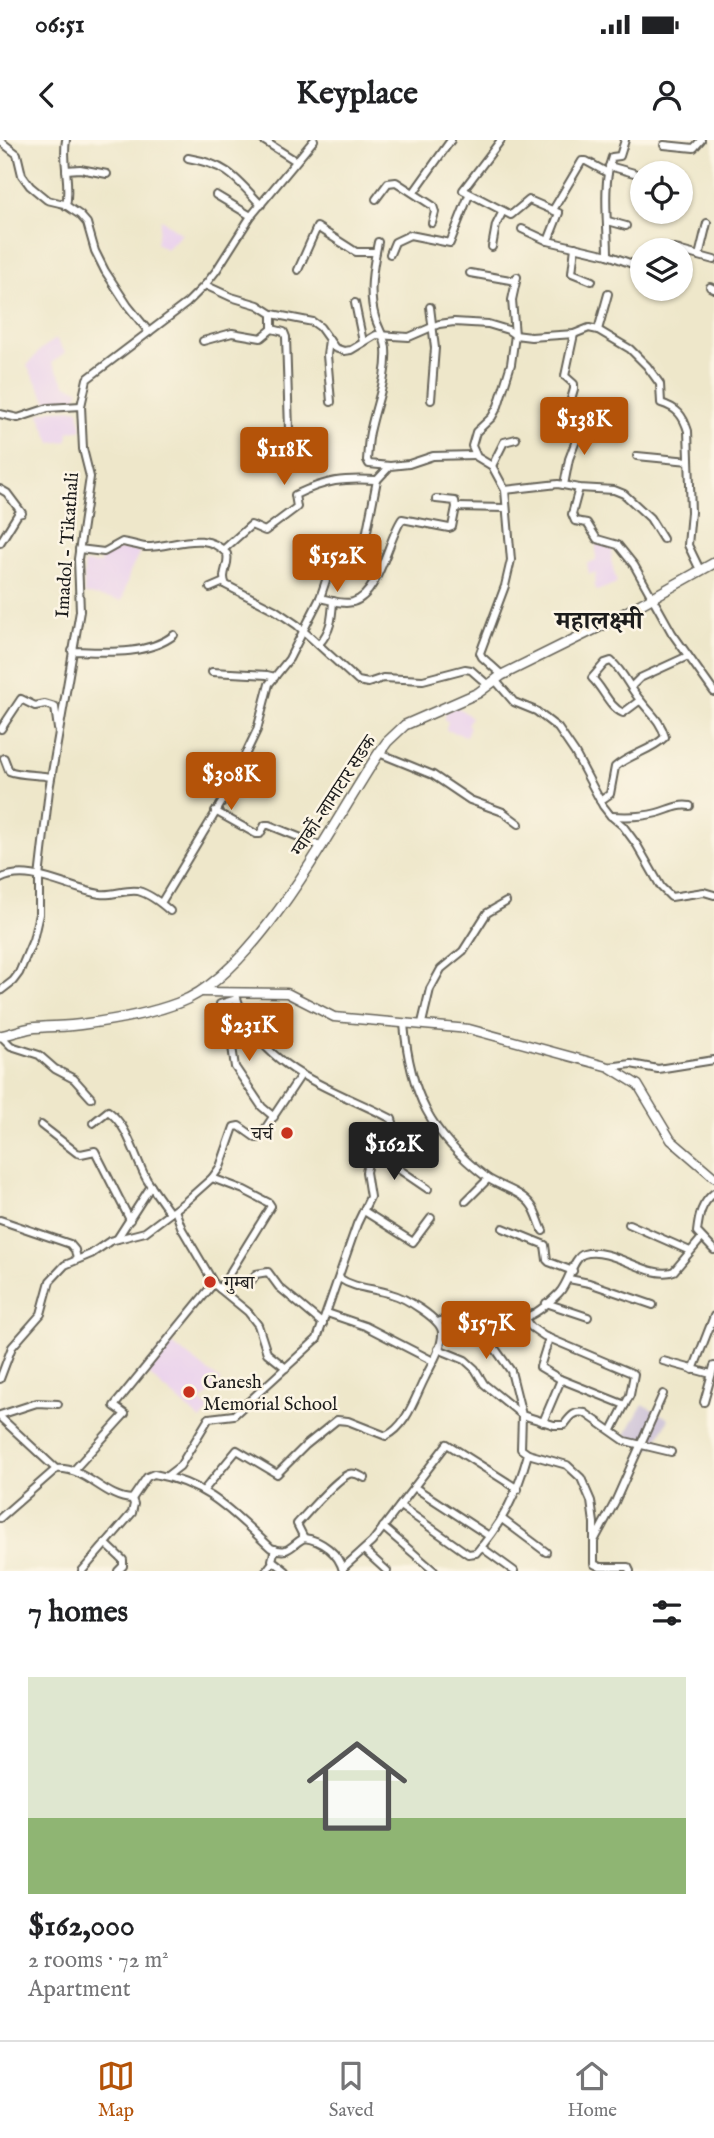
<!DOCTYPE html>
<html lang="en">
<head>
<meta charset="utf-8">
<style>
	body { margin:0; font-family:"IM FELL English","Noto Serif Devanagari",serif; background:#f2f2f2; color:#202124; height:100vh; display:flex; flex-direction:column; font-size:26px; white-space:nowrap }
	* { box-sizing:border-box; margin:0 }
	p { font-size:23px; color:#757577 }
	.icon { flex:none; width:38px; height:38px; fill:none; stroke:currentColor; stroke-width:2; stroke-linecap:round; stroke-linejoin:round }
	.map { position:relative; height:1431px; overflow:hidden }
	.side { display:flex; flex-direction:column; background:#fff; flex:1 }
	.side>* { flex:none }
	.buttons { position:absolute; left:630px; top:21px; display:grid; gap:14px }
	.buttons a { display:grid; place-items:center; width:63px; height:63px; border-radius:50%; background:#fff; box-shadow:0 2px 5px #0004; font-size:35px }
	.price { position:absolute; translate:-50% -60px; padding:0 16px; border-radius:7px; background:#b45309; color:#fff; font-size:23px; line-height:46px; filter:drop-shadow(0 2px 4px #0008) }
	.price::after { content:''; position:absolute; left:50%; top:42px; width:21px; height:16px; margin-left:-10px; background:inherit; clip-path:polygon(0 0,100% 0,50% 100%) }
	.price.current { background:#222; color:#fff }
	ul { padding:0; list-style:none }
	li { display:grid; align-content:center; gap:14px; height:371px; padding:0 28px }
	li+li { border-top:2px solid #e0e0e0 }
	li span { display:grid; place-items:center; height:217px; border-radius:0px; color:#555 }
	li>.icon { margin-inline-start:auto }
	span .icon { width:126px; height:126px; fill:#fffc; stroke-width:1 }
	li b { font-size:30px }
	h2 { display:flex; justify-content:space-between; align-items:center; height:84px; padding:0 28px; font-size:30px }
	.status { display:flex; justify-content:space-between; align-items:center; height:49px; padding:0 35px; background:#fff; direction:ltr }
	.status svg { height:19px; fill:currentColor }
	header { display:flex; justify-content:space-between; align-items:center; height:91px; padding:0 28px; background:#fff; font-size:32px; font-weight:700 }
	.dock { display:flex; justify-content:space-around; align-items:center; height:98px; border-top:2px solid #e0e0e0; background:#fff; font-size:19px; color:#757577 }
	.dock a { display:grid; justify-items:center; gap:4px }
	.dock .current { color:#b45309 }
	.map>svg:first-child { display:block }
	.built { fill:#ead1ed }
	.industrial { fill:#cabfd7 }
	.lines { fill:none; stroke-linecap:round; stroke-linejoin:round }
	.minor-casing { stroke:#666359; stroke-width:10 }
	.tertiary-casing { stroke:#666359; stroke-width:11 }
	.secondary-casing { stroke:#666359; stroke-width:12 }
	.minor { stroke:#fff; stroke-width:6 }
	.tertiary { stroke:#fff; stroke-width:8 }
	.secondary { stroke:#fff; stroke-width:9 }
	.poi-dot { fill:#c8321e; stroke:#fcf5e5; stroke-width:2.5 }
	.labels { text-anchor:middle; stroke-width:5; stroke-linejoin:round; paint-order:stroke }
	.street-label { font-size:19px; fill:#1c1c1c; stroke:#fcf5e5 }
	.poi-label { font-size:19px; fill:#1c1c1c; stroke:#fcf5e5; text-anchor:start }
	.district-label { font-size:26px; font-weight:bold; fill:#1c1c1c; stroke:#fcf5e5 }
</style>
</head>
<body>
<div class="status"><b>06:51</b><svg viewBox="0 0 49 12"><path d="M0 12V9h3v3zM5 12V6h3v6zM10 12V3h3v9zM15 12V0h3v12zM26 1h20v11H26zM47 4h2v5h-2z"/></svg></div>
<header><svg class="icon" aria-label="back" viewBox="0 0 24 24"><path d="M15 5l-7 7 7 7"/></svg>Keyplace<svg class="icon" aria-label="person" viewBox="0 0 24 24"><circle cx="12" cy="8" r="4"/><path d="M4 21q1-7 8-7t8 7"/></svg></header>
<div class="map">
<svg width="714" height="1431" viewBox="0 0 714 1431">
	<rect width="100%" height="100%" fill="#fcf5e5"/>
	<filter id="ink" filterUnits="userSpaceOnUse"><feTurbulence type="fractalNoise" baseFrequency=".0143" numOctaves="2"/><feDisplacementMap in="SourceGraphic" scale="14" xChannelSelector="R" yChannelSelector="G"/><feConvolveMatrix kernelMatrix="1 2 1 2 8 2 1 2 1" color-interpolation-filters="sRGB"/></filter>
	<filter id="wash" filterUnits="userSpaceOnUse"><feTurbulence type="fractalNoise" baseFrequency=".00686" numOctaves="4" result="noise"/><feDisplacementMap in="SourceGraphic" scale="28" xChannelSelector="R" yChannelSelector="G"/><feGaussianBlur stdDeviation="1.57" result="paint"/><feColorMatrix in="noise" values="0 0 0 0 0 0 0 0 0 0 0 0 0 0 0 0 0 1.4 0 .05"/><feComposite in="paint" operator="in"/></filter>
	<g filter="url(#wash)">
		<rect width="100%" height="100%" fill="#eee7ca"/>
		<g class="built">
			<path d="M161 79 182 94 166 109 156 103Z"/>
			<path d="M56 199 65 212 52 223 66 245 79 249 75 263 49 265 27 226 41 209Z"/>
			<path d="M78 269 82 289 68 292V301L51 303 39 274 51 270Z"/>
			<path d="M596 403 613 407 611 420 617 443 597 451 594 446 596 433 589 434 587 423 596 421Z"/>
			<path d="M119 409 140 411 130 432 122 461 84 454V423L101 424 99 417Z"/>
			<path d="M456 566 471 577 467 585 470 586 466 596 446 590 448 581 444 580 446 574 444 573Z"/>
			<path d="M168 1201 221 1241 201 1262 210 1270 201 1280 143 1230Z"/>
		</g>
		<path class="industrial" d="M643 1264 669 1279 652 1309 625 1295Z"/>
	</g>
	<g filter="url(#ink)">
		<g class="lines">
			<defs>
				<g id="minor">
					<path d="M66 0C62 22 71 44 66 66"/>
					<path d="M263 0 296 21"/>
					<path d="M501 0 463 50 511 75 529 60 559 73 548 101 608 115 635 125"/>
					<path d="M0 1 17 14 22 35 30 46 47 60 64 64 80 75 87 83 95 111 105 131 128 166 149 192"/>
					<path d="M664 5 694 8 701 0"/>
					<path d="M188 18C228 25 235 37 261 65"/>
					<path d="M609 26 634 33"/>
					<path d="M66 30 80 29 107 34"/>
					<path d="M414 52 451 0"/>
					<path d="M216 55 251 76"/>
					<path d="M376 59 388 43 396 42 433 66 435 72 432 83"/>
					<path d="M553 70 582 21H586L608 33"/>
					<path d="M608 81 626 86"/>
					<path d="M522 89 548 101"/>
					<path d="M378 102C373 126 368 153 375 177 378 188 385 197 386 208 388 236 377 261 371 288 368 298 368 310 367 320L369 324 390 326"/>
					<path d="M492 107 496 85 503 71"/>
					<path d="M575 107 572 133 592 141"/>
					<path d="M669 108 679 110"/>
					<path d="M681 111 714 120"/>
					<path d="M390 114 395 102 410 95 450 103 469 55"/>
					<path d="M608 115C608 85 602 44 612 17L620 16 625 0"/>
					<path d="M699 116 707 83"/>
					<path d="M298 130 317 87 356 112H376"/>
					<path d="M470 133 516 141"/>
					<path d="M205 145 231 157 258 165 272 174 313 182 320 187 335 208 344 211 351 210 376 195 409 197 439 184 454 182 488 184 508 190 515 195 531 197 574 194 589 188 598 190 630 209 647 226 660 244 661 263C677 268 683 275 688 291L691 372 688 405 700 430"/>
					<path d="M710 147 714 149"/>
					<path d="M355 163 363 202"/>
					<path d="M430 167 435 208 431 260"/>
					<path d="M272 174V189L284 192 286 197 289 290"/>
					<path d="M598 190 608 154"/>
					<path d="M329 200 327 215 331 262"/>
					<path d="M203 201 232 193 261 198 272 189"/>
					<path d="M0 274 18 278 48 268 81 266"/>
					<path d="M565 280 574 249V244L565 236 574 194"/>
					<path d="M637 316 689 321"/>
					<path d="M492 326 504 302 516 299"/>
					<path d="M564 345 569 319 583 282"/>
					<path d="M579 348 572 374 575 381 587 383 597 399 618 405 634 425 672 493 714 552"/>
					<path d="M0 349 7 353 22 373 18 374 0 403"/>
					<path d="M505 350 558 344 579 348 614 350 624 354 650 378 663 399"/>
					<path d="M436 359 455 361 456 367"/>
					<path d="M79 409 104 412 122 402C130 403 138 406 145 407 172 408 205 388 227 414 230 425 220 434 226 445L275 470 297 485 358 541 368 543 383 538 423 540 465 529 471 530 488 545"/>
					<path d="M223 410 251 385 265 391 297 367 295 355C326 340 343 338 377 340"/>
					<path d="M210 448 224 442"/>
					<path d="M320 458C330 460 343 465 353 462 379 455 388 399 402 379L449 388 452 387 456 367 505 368"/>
					<path d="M319 504C331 491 332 478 333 461"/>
					<path d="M72 511C104 512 147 516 174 495"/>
					<path d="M212 532 267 535 275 537"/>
					<path d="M502 535 482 517 480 513 505 446 511 420 505 350 492 326 477 317 472 306 476 292 492 277 498 266 511 224 515 195 512 160 517 137"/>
					<path d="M495 540 514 562 536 571 558 588 575 613 603 666 610 675 623 686 637 705 661 747 671 757 704 752 714 755"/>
					<path d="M632 546 640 538 688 516"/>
					<path d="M1 589 21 559 35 566 45 564 55 567 58 589"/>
					<path d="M379 613 433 635 470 660 503 672 519 684"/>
					<path d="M4 618 9 631C23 636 36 634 51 637"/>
					<path d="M600 661 610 654 615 627C630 614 651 611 665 597 661 581 650 573 641 561 630 549 624 532 611 521L605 523 592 538C603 548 609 567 623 573L639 561 641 562"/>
					<path d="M215 671 256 694H260L265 685H269L321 706"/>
					<path d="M611 676C627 677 642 677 657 673 669 670 677 664 690 666"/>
					<path d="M0 739C30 724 68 749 100 754 112 756 126 749 138 751 150 754 161 763 170 771"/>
					<path d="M161 763 225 657 257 590 269 544 289 519 320 458 335 414 337 410 358 404 366 396 377 340 390 326 409 324 433 316 475 315"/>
					<path d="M0 851 13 841 19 833 33 800 39 774V738L49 650 80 471 78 419 90 337 83 309 81 266 87 239 187 163 205 145 216 131 251 76 314 0"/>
					<path d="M237 859 220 864 231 900 235 927 262 967 274 977"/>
					<path d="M422 883 430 849 441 829 463 811 487 773 506 762"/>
					<path d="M404 884C410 953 430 994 486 1037 499 1047 522 1051 532 1066 537 1073 539 1083 543 1091"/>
					<path d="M1 896 11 906 39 915 55 929 74 939 91 958"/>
					<path d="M609 927 631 924 658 929 714 920"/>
					<path d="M93 983 108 971C129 986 135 1019 147 1040 154 1051 162 1062 170 1073"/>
					<path d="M41 985 77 1013 81 1014 95 1011 130 1080"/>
					<path d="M394 986 416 1004 437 990"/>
					<path d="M375 1013 428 1049"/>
					<path d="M212 1038 244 1050 269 1063 271 1066 220 1149"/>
					<path d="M714 1053C701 1064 699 1075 697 1092L714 1110"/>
					<path d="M466 1061 488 1039"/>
					<path d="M175 1070 182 1089 215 1145 248 1172 258 1185 267 1213 286 1228"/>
					<path d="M364 1071 413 1102 431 1078"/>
					<path d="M0 1080 70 1104 75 1110 77 1119"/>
					<path d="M629 1084 690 1111"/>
					<path d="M503 1088 545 1105 547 1120 549 1122 573 1131"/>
					<path d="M117 1099 151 1046"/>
					<path d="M569 1139 589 1143 653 1165"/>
					<path d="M250 1143 256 1134 268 1132 279 1147 323 1184"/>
					<path d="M546 1163 588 1177"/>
					<path d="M327 1173 365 1186 433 1221"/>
					<path d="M524 1178 531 1187 544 1196 634 1234 630 1255 612 1290"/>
					<path d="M438 1182 463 1172 473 1174 477 1183 511 1231 522 1275 554 1285H564C571 1276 574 1271 585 1273L625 1301 671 1312"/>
					<path d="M482 1189C495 1184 510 1183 524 1178 537 1174 549 1163 559 1153 569 1143 573 1117 584 1114 612 1106 650 1141 674 1131L701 1099"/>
					<path d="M438 1209 465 1220 475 1229 484 1244 522 1275 521 1309 528 1314 567 1325 581 1338 591 1361 594 1383V1424L600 1427H628L630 1431"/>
					<path d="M663 1221 711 1234"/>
					<path d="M693 1230 714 1176"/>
					<path d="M0 1239 12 1207 41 1174 50 1141 65 1125 91 1114 110 1101 145 1092 185 1062 212 1038 220 1027 234 987 239 986 256 998H259L301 935"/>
					<path d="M560 1239 625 1265"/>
					<path d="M704 1262 714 1226"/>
					<path d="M0 1275 37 1263 58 1264"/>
					<path d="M0 1277 56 1329"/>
					<path d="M543 1282 560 1242V1239L540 1227 549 1198"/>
					<path d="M73 1331 125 1274 114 1266 214 1143"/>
					<path d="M167 1336 180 1326 209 1278 234 1275 317 1199 357 1084 370 1057 366 1032 368 1023 394 986 392 979 386 976C337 951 276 933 248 883 243 873 237 863 236 853"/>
					<path d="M414 1347 489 1396"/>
					<path d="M204 1350 237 1310 277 1334 306 1305 337 1280 348 1281 386 1296C407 1286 415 1257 425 1238 431 1225 443 1207 442 1192 441 1179 404 1157 391 1154 374 1148 355 1149 339 1138"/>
					<path d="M400 1366 468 1414 476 1413C503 1382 517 1354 528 1314"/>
					<path d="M0 1378 56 1329C85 1326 104 1358 132 1359L147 1337 154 1334C209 1344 232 1372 271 1408 290 1415 289 1406 304 1398 321 1400 339 1413 343 1431"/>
					<path d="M502 1379 546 1412"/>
					<path d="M383 1387 434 1431"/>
					<path d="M304 1398 297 1384C308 1372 336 1339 349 1334 355 1332 360 1336 365 1338"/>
					<path d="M594 1401 615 1362 663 1254"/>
					<path d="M105 1403 123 1420V1426L118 1431"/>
					<path d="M481 1407 514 1431"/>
					<path d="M275 1409 272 1420 286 1431"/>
					<path d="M364 1410 387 1431"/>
					<path d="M343 1428 372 1402 447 1304 518 1349"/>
					<path d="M82 1431 132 1373 134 1364 132 1359"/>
					<path d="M266 1431 273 1422"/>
				</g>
				<path id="tertiary" d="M202 852 287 853 334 877 469 889 609 927 638 945 671 1000 714 1037"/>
				<path id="secondary" d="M0 896C10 894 21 890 31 888 49 886 67 887 84 884 115 880 149 874 178 863 257 834 332 684 379 613L387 602 405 585 478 553 502 535 607 483 714 423"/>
			</defs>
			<use href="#minor" class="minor-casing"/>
			<use href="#tertiary" class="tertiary-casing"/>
			<use href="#secondary" class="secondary-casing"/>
			<use href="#minor" class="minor"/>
			<use href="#tertiary" class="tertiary"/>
			<use href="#secondary" class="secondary"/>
		</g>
	</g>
	<g class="poi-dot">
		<circle cx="287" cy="993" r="7"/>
		<circle cx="210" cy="1142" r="7"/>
		<circle cx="189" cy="1252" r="7"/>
	</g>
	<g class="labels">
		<g class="street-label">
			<text transform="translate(66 405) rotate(-86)" y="7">Imadol - Tikathali</text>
			<text transform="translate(333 655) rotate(-57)" y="7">ग्वार्को-लामाटार सडक</text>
		</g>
		<g class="poi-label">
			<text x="273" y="1000" text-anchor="end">चर्च</text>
			<text x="224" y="1149">गुम्बा</text>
			<text x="203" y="1248">Ganesh<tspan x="203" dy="22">Memorial School</tspan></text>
		</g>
		<g class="district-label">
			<text x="599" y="489">महालक्ष्मी</text>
		</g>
	</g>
</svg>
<div class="buttons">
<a><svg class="icon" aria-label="locate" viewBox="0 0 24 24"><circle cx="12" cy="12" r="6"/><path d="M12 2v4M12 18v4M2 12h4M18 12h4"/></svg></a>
<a><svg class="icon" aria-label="layers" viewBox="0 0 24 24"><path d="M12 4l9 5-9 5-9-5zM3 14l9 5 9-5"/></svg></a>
</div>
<b class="price" style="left:584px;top:317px">$138K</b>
<b class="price" style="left:284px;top:347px">$118K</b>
<b class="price" style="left:337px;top:454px">$152K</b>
<b class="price" style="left:231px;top:672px">$308K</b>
<b class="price" style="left:249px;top:923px">$231K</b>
<b class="price current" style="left:394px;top:1042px">$162K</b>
<b class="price" style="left:486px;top:1221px">$157K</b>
</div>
<section class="side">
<h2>7 homes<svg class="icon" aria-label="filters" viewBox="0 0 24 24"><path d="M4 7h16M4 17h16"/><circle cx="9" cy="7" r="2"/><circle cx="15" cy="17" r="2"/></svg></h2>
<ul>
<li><span style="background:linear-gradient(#dfe7d0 65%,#8fb573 0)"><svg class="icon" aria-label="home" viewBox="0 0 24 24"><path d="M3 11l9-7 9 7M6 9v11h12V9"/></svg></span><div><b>$162,000</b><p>2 rooms · 72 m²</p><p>Apartment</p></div></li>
</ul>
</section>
<nav class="dock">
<a class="current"><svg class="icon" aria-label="map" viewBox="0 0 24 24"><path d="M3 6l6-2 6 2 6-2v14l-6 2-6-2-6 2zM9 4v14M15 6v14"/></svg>Map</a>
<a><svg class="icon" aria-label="saved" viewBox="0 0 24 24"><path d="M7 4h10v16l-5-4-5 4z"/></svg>Saved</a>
<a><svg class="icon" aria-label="home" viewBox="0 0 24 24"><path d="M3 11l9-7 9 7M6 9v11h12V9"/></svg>Home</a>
</nav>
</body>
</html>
